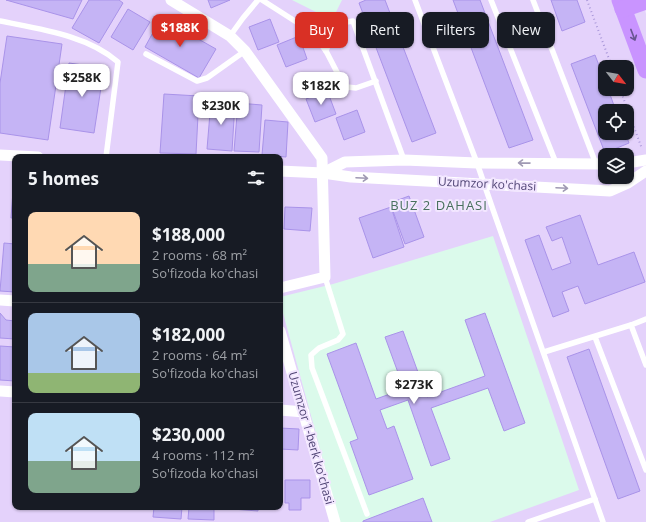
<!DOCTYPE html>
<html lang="en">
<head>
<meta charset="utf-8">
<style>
	body { margin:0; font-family:"Open Sans",sans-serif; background:#242831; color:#f1f3f6; height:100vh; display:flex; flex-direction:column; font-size:15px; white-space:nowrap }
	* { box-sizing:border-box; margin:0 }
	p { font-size:13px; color:#9ea1a6 }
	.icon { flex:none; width:22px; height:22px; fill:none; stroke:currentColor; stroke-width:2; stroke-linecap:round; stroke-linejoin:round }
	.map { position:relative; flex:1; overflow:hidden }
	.panel { position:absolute; left:12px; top:154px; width:271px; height:356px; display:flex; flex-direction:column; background:#171b24; border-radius:8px; box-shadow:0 1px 3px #0004 }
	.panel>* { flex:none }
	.banner { position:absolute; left:295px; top:12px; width:291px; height:36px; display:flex; gap:8px }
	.needle { width:26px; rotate:121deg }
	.controls { position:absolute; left:598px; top:60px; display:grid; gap:8px }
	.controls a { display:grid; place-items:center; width:36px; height:36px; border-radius:8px; background:#171b24; box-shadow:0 1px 3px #0004; font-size:20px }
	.price { position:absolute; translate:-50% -34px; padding:0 9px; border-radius:8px; background:#fff; color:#222; font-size:13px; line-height:26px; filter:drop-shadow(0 1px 2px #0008) }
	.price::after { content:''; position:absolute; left:50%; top:24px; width:12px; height:9px; margin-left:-6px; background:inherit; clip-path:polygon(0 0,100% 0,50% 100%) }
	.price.on { background:#d93025; color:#fff }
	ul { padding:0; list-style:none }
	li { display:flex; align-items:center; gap:12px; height:100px; padding:0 16px }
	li+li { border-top:1px solid #363941 }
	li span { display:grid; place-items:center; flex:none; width:112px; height:80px; border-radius:8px; color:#555 }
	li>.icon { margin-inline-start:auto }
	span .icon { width:48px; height:48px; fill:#fffc; stroke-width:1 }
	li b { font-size:17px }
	h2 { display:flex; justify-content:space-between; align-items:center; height:48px; padding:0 16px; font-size:17px }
	.chip { padding:0 14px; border-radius:8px; background:#171b24; box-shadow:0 1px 3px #0004; font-size:14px; line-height:36px }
	.chip.on { background:#d93025; color:#fff }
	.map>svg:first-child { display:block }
	.residential { fill:#e4d2fb; fill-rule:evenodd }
	.education { fill:#dbfaeb }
	.building { fill:#c5b4f5; stroke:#a993e9 }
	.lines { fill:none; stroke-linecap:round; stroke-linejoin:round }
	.path { stroke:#a997d9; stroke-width:2; stroke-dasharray:1 3; stroke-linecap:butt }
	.lane { stroke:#fff; stroke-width:5.5 }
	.street { stroke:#fff; stroke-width:11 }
	.primary { stroke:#c994ff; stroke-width:17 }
	.oneway { stroke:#685591 }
	.oneway2 { stroke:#9f99b3 }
	.labels { text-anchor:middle; stroke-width:4; stroke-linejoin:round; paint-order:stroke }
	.street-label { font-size:12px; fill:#504575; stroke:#f2e6ff }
	.neighbourhood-label { font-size:13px; letter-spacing:1px; fill:#48705e; stroke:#f2e6ff }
</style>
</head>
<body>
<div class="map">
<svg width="646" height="522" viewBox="0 0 646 522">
	<rect width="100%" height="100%" fill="#eddefe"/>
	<path class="residential" d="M0 0H640L646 14V522H0ZM605 67H627V89H605ZM605 111H627V133H605ZM605 155H627V177H605ZM15 157H280V507H15Z"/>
	<g class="education">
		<path d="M292 0H342L332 20Z"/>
		<path d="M493 236 579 490 490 522H340L280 302V297L333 284Z"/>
	</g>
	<g class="building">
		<path d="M6 0H82L73 19Z"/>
		<path d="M89 0H119L123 3 99 43 72 28Z"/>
		<path d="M208 0H230L211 8Z"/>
		<path d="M366 0H385L436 133 412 142 359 3Z"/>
		<path d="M453 0H480L533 140 509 148Z"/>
		<path d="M551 0H577L585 22 562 31Z"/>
		<path d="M128 9 150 22 133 50 111 37Z"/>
		<path d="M161 18 216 49 199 78 145 47Z"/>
		<path d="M270 19 279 42 258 50 249 27Z"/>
		<path d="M7 36 62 44 48 140 0 133V83Z"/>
		<path d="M299 36 307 59 286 67 277 45Z"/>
		<path d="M595 55 605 81V89H608L616 111H605V133H625L629 143 605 153 571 64Z"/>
		<path d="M69 63 104 68 94 133 60 128Z"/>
		<path d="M327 90 336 114 315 122 306 99Z"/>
		<path d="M164 94 199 96 196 154 160 153Z"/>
		<path d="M211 101 235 103 232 151 207 149Z"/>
		<path d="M238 103 262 105 259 152 234 151Z"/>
		<path d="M357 110 365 132 344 140 336 118Z"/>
		<path d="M265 120 288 122 286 157 262 155Z"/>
		<path d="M13 191H15V218H11Z"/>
		<path d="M409 196 424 237 405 244 390 203Z"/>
		<path d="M285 207 312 208 310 231 284 229Z"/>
		<path d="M391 207 404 247 373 258 359 218Z"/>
		<path d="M580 215 598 265 634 252 645 282 585 304 578 286 562 292 569 311 553 317 525 240 539 235 552 270 571 263 562 237 552 241 546 227Z"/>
		<path d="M4 243 15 244V292L0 291Z"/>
		<path d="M0 313 6 320 15 321V339L0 338Z"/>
		<path d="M485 313 525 423 504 431 488 388 431 408 450 459 431 466 408 400 380 410 387 429 394 426 413 479 369 495 350 442 358 439 327 354 356 343 376 399 404 389 385 337 403 331 427 397 485 376 465 320Z"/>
		<path d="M0 346 15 347V381L0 380Z"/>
		<path d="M589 349 640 491 618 499 567 357Z"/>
		<path d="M280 428 299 429 298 450 280 449Z"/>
		<path d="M285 480H310V498H301V510H289V503H285Z"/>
		<path d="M423 498 432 522H363V521Z"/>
		<path d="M154 507H182L181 519 153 517Z"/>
		<path d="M189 507H214V520L188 519Z"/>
		<path d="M232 507H258V511L232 509Z"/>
	</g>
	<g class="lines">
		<g class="path">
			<path d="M587 0 612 67"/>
			<path d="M620 89 642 149"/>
		</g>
		<g class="lane">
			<path d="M262 0 312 32 326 51 340 78 347 87 356 88 376 81"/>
			<path d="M415 0 477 163 491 204 603 522"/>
			<path d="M491 0 556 163"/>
			<path d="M533 0 596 164"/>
			<path d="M0 21C39 29 87 35 118 62L106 157"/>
			<path d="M230 36 243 18 258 0"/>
			<path d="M326 51C332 35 333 23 353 21L404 160"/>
			<path d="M146 54 197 81 207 78 245 51"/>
			<path d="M325 277 343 334 338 340 319 348 311 355 312 368 367 514"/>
			<path d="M646 319 631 325 646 365"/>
			<path d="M595 337 646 470"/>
			<path d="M544 352 631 325"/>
			<path d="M528 522 595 499"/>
		</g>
		<g class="street">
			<path d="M171 0 230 36 245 51 322 158 325 277 280 288"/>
			<path d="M0 155 38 157"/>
			<path d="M627 163 646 160"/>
			<path d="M280 171 323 173 351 177 610 191 628 183 646 171"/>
			<path d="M323 173 345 162 404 160 477 163 605 164"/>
			<path d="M0 300 15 301"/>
			<path d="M280 331 335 522"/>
			<path d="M0 391 15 392"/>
			<path d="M280 410 304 412"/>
		</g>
		<g class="primary">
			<path d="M620 0 646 70"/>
			<path d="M623 9 646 1"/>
		</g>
	</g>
	<defs><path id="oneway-shaft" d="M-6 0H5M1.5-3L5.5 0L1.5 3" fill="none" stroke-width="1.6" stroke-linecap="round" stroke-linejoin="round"/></defs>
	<use class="oneway" href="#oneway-shaft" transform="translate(633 35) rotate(69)"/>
	<g class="oneway2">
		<use href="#oneway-shaft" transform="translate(524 163) rotate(-179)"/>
		<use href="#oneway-shaft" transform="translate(362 178) rotate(3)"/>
		<use href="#oneway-shaft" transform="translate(562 188) rotate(3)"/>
	</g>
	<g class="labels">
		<g class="street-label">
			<text transform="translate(487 184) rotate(3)" y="4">Uzumzor ko'chasi</text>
			<text transform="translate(311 438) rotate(74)" y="4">Uzumzor 1-berk ko'chasi</text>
		</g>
		<g class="neighbourhood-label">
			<text x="439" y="210">BUZ 2 DAHASI</text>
		</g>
	</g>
</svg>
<div class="controls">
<a><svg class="needle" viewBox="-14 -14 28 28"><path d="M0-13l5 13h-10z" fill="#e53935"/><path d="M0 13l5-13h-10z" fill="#9ea1a6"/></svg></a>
<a><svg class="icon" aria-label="locate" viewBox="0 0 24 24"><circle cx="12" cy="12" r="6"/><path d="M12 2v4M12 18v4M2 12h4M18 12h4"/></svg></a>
<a><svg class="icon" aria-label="layers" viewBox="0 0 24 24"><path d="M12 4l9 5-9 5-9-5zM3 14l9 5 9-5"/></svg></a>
</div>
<b class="price on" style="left:180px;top:48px">$188K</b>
<b class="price" style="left:82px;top:98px">$258K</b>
<b class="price" style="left:321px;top:106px">$182K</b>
<b class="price" style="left:221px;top:126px">$230K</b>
<b class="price" style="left:414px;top:405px">$273K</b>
<div class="banner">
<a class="chip on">Buy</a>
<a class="chip">Rent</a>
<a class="chip">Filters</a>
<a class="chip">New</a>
</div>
<section class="panel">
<h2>5 homes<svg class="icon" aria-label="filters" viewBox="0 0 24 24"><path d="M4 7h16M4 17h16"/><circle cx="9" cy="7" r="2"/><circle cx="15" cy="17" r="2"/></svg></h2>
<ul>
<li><span style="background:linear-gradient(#ffd9b3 65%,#7fa58c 0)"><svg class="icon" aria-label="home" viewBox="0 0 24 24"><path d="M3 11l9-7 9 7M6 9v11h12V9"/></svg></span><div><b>$188,000</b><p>2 rooms · 68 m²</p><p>So'fizoda ko'chasi</p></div></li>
<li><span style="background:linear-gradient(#a9c7e8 75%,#8fb573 0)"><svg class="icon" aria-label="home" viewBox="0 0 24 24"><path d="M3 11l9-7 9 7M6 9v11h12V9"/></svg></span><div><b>$182,000</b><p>2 rooms · 64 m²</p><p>So'fizoda ko'chasi</p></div></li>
<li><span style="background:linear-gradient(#bfe0f5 60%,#7fa58c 0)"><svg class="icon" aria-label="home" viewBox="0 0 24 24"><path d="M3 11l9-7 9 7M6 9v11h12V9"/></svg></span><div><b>$230,000</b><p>4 rooms · 112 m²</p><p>So'fizoda ko'chasi</p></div></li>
</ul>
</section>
</div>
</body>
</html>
